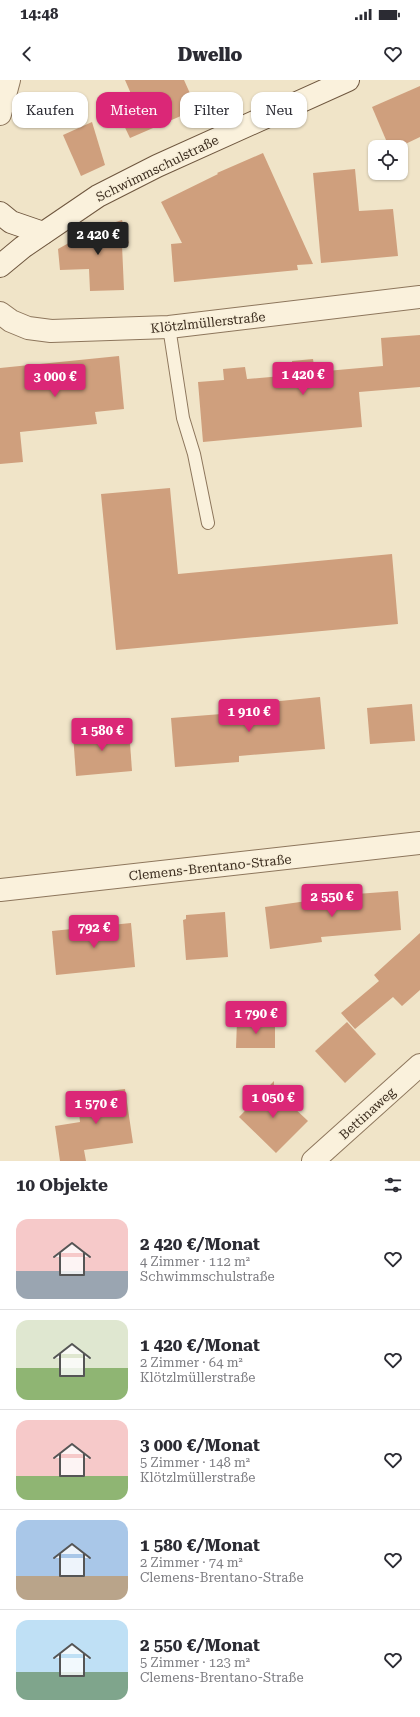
<!DOCTYPE html>
<html lang="de">
<head>
<meta charset="utf-8">
<style>
	body { margin:0; font-family:"Roboto Serif",serif; background:#f2f2f3; color:#2b2b33; height:100vh; display:flex; flex-direction:column; font-size:15px; white-space:nowrap }
	* { box-sizing:border-box; margin:0 }
	p { font-size:13px; color:#7c7c81 }
	.icon { flex:none; width:22px; height:22px; fill:none; stroke:currentColor; stroke-width:2; stroke-linecap:round; stroke-linejoin:round }
	.map { position:relative; height:1081px; overflow:hidden }
	.side { display:flex; flex-direction:column; background:#fff; flex:1 }
	.side>* { flex:none }
	.banner { position:absolute; left:12px; top:12px; width:396px; height:36px; display:flex; gap:8px }
	.buttons { position:absolute; left:368px; top:60px; display:grid; gap:8px }
	.buttons a { display:grid; place-items:center; width:40px; height:40px; border-radius:8px; background:#fff; box-shadow:0 1px 3px #0004; font-size:20px }
	.price { position:absolute; translate:-50% -34px; padding:0 9px; border-radius:4px; background:#db2777; color:#fff; font-size:13px; line-height:26px; filter:drop-shadow(0 1px 2px #0008) }
	.price::after { content:''; position:absolute; left:50%; top:24px; width:12px; height:9px; margin-left:-6px; background:inherit; clip-path:polygon(0 0,100% 0,50% 100%) }
	.price.on { background:#222; color:#fff }
	ul { padding:0; list-style:none }
	li { display:flex; align-items:center; gap:12px; height:100px; padding:0 16px }
	li+li { border-top:1px solid #e1e1e2 }
	li span { display:grid; place-items:center; flex:none; width:112px; height:80px; border-radius:12px; color:#555 }
	li>.icon { margin-inline-start:auto }
	span .icon { width:48px; height:48px; fill:#fffc; stroke-width:1 }
	li b { font-size:17px }
	h2 { display:flex; justify-content:space-between; align-items:center; height:48px; padding:0 16px; font-size:17px }
	.chip { padding:0 14px; border-radius:12px; background:#fff; box-shadow:0 1px 3px #0004; font-size:14px; line-height:36px }
	.chip.on { background:#db2777; color:#fff }
	.status { display:flex; justify-content:space-between; align-items:center; height:28px; padding:0 20px; background:#fff; direction:ltr }
	.status svg { height:11px; fill:currentColor }
	header { display:flex; justify-content:space-between; align-items:center; height:52px; padding:0 16px; background:#fff; font-size:18px; font-weight:800 }
	.map>svg:first-child { display:block }
	.building { fill:#cf9f7d }
	.lines { fill:none; stroke-linecap:round; stroke-linejoin:round }
	.lane-casing { stroke:#8d765c; stroke-width:14 }
	.street-casing { stroke:#8d765c; stroke-width:24 }
	.secondary-casing { stroke:#6f573f; stroke-width:24 }
	.lane { stroke:#faf1dc; stroke-width:12 }
	.street { stroke:#faf1dc; stroke-width:22 }
	.secondary { stroke:#faf1dc; stroke-width:22 }
	.labels { text-anchor:middle; stroke-width:3; stroke-linejoin:round; paint-order:stroke }
	.street-label { font-size:13px; fill:#3d2e20; stroke:#f7eed8 }
</style>
</head>
<body>
<div class="status"><b>14:48</b><svg viewBox="0 0 49 12"><path d="M0 12V9h3v3zM5 12V6h3v6zM10 12V3h3v9zM15 12V0h3v12zM26 1h20v11H26zM47 4h2v5h-2z"/></svg></div>
<header><svg class="icon" aria-label="back" viewBox="0 0 24 24"><path d="M15 5l-7 7 7 7"/></svg>Dwello<svg class="icon" aria-label="heart" viewBox="0 0 24 24"><path d="M12 20l-8-8c-3-5 5-10 8-4 3-6 11-1 8 4z"/></svg></header>
<div class="map">
<svg width="420" height="1081" viewBox="0 0 420 1081">
	<rect width="100%" height="100%" fill="#f0e4c8"/>
	<g class="building">
		<path d="M125 0H184L197 29 130 58 117 31 135 23Z"/>
		<path d="M420 6V57L399 67H389L372 27Z"/>
		<path d="M92 42 105 85 81 96 63 55Z"/>
		<path d="M263 73 313 184 297 185 298 190 174 202 171 164 182 163 161 122 218 94 217 93Z"/>
		<path d="M355 89 359 131 393 129 398 176 321 183 313 93Z"/>
		<path d="M122 140 129 163 122 165 124 210 90 211 89 189 60 190 58 169 94 149Z"/>
		<path d="M420 255V307L359 312 362 347 203 362 198 302 224 300 223 289 245 287 247 299 293 295 292 281 313 279 315 292 383 286 381 258Z"/>
		<path d="M119 276 124 329 95 332 97 344 20 352 23 382 0 384V288Z"/>
		<path d="M170 408 178 494 392 474 398 544 116 570 101 414Z"/>
		<path d="M320 617 325 669 239 676V682L175 687 171 638 271 630 270 622Z"/>
		<path d="M412 624 415 661 370 664 367 628Z"/>
		<path d="M129 649 132 691 76 696 73 654Z"/>
		<path d="M398 811 401 850 321 857 322 862 270 869 265 827 356 814Z"/>
		<path d="M225 832 228 877 186 880 183 840 186 839V835Z"/>
		<path d="M131 843 135 887 56 895 52 851Z"/>
		<path d="M420 853V910L402 926 393 917 355 949 341 933 379 901 374 895Z"/>
		<path d="M237 941 275 942V968H236Z"/>
		<path d="M347 942 376 974 345 1003 315 971Z"/>
		<path d="M274 1001V1009L308 1041 276 1073 239 1037Z"/>
		<path d="M125 1009 133 1063 84 1070 86 1081H60L55 1046 80 1042 77 1015Z"/>
	</g>
	<g class="lines">
		<defs>
			<path id="lane" d="M169 247 183 338 194 374 208 443"/>
			<g id="street">
				<path d="M0 34 9 0"/>
				<path d="M0 233 11 241 28 248 51 251 169 247 420 217"/>
				<path d="M0 810 420 763"/>
				<path d="M313 1081 420 985"/>
			</g>
			<g id="secondary">
				<path d="M0 133 11 142 43 153"/>
				<path d="M0 186 23 167 98 116 157 86 348 0"/>
			</g>
		</defs>
		<use href="#lane" class="lane-casing"/>
		<use href="#street" class="street-casing"/>
		<use href="#secondary" class="secondary-casing"/>
		<use href="#lane" class="lane"/>
		<use href="#street" class="street"/>
		<use href="#secondary" class="secondary"/>
	</g>
	<g class="labels">
		<g class="street-label">
			<text transform="translate(157 88) rotate(-26)" y="5">Schwimmschulstraße</text>
			<text transform="translate(208 242) rotate(-6)" y="5">Klötzlmüllerstraße</text>
			<text transform="translate(210 787) rotate(-6)" y="5">Clemens-Brentano-Straße</text>
			<text transform="translate(367 1033) rotate(-42)" y="5">Bettinaweg</text>
		</g>
	</g>
</svg>
<div class="buttons">
<a><svg class="icon" aria-label="locate" viewBox="0 0 24 24"><circle cx="12" cy="12" r="6"/><path d="M12 2v4M12 18v4M2 12h4M18 12h4"/></svg></a>
</div>
<b class="price on" style="left:98px;top:176px">2 420 €</b>
<b class="price" style="left:303px;top:316px">1 420 €</b>
<b class="price" style="left:55px;top:318px">3 000 €</b>
<b class="price" style="left:249px;top:653px">1 910 €</b>
<b class="price" style="left:102px;top:672px">1 580 €</b>
<b class="price" style="left:332px;top:838px">2 550 €</b>
<b class="price" style="left:94px;top:869px">792 €</b>
<b class="price" style="left:256px;top:955px">1 790 €</b>
<b class="price" style="left:273px;top:1039px">1 050 €</b>
<b class="price" style="left:96px;top:1045px">1 570 €</b>
<div class="banner">
<a class="chip">Kaufen</a>
<a class="chip on">Mieten</a>
<a class="chip">Filter</a>
<a class="chip">Neu</a>
</div>
</div>
<section class="side">
<h2>10 Objekte<svg class="icon" aria-label="filters" viewBox="0 0 24 24"><path d="M4 7h16M4 17h16"/><circle cx="9" cy="7" r="2"/><circle cx="15" cy="17" r="2"/></svg></h2>
<ul>
<li><span style="background:linear-gradient(#f6c9c9 65%,#9aa5b1 0)"><svg class="icon" aria-label="home" viewBox="0 0 24 24"><path d="M3 11l9-7 9 7M6 9v11h12V9"/></svg></span><div><b>2 420 €/Monat</b><p>4 Zimmer · 112 m²</p><p>Schwimmschulstraße</p></div><svg class="icon" aria-label="heart" viewBox="0 0 24 24"><path d="M12 20l-8-8c-3-5 5-10 8-4 3-6 11-1 8 4z"/></svg></li>
<li><span style="background:linear-gradient(#dfe7d0 60%,#8fb573 0)"><svg class="icon" aria-label="home" viewBox="0 0 24 24"><path d="M3 11l9-7 9 7M6 9v11h12V9"/></svg></span><div><b>1 420 €/Monat</b><p>2 Zimmer · 64 m²</p><p>Klötzlmüllerstraße</p></div><svg class="icon" aria-label="heart" viewBox="0 0 24 24"><path d="M12 20l-8-8c-3-5 5-10 8-4 3-6 11-1 8 4z"/></svg></li>
<li><span style="background:linear-gradient(#f6c9c9 70%,#8fb573 0)"><svg class="icon" aria-label="home" viewBox="0 0 24 24"><path d="M3 11l9-7 9 7M6 9v11h12V9"/></svg></span><div><b>3 000 €/Monat</b><p>5 Zimmer · 148 m²</p><p>Klötzlmüllerstraße</p></div><svg class="icon" aria-label="heart" viewBox="0 0 24 24"><path d="M12 20l-8-8c-3-5 5-10 8-4 3-6 11-1 8 4z"/></svg></li>
<li><span style="background:linear-gradient(#a9c7e8 70%,#b9a48a 0)"><svg class="icon" aria-label="home" viewBox="0 0 24 24"><path d="M3 11l9-7 9 7M6 9v11h12V9"/></svg></span><div><b>1 580 €/Monat</b><p>2 Zimmer · 74 m²</p><p>Clemens-Brentano-Straße</p></div><svg class="icon" aria-label="heart" viewBox="0 0 24 24"><path d="M12 20l-8-8c-3-5 5-10 8-4 3-6 11-1 8 4z"/></svg></li>
<li><span style="background:linear-gradient(#bfe0f5 65%,#7fa58c 0)"><svg class="icon" aria-label="home" viewBox="0 0 24 24"><path d="M3 11l9-7 9 7M6 9v11h12V9"/></svg></span><div><b>2 550 €/Monat</b><p>5 Zimmer · 123 m²</p><p>Clemens-Brentano-Straße</p></div><svg class="icon" aria-label="heart" viewBox="0 0 24 24"><path d="M12 20l-8-8c-3-5 5-10 8-4 3-6 11-1 8 4z"/></svg></li>
</ul>
</section>
</body>
</html>
